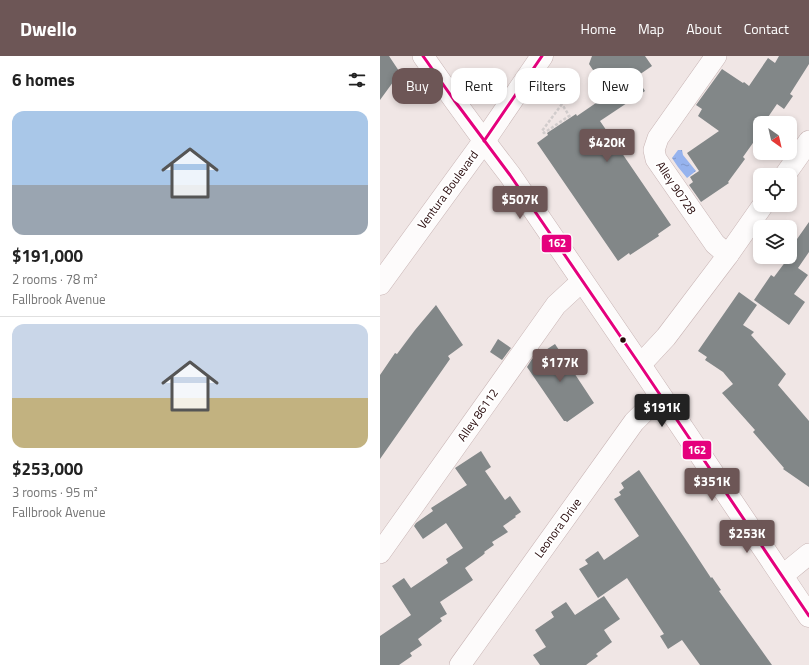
<!DOCTYPE html>
<html lang="en">
<head>
<meta charset="utf-8">
<style>
	body { margin:0; font-family:"Titillium Web",sans-serif; background:#f2f2f2; color:#222; height:100vh; display:flex; flex-direction:column; font-size:15px; white-space:nowrap }
	* { box-sizing:border-box; margin:0 }
	p { font-size:13px; color:#767676 }
	.icon { flex:none; width:22px; height:22px; fill:none; stroke:currentColor; stroke-width:2; stroke-linecap:round; stroke-linejoin:round }
	.map { position:relative; flex:1; overflow:hidden }
	.drawer { display:flex; flex-direction:column; background:#fff; width:380px }
	.drawer>* { flex:none }
	.hud { position:absolute; left:12px; top:12px; width:357px; height:36px; display:flex; gap:8px }
	.needle { width:26px; rotate:146deg }
	.tools { position:absolute; left:373px; top:60px; display:grid; gap:8px }
	.tools a { display:grid; place-items:center; width:44px; height:44px; border-radius:8px; background:#fff; box-shadow:0 2px 6px #0003; font-size:20px }
	.price { position:absolute; translate:-50% -34px; padding:0 9px; border-radius:4px; background:#6d5656; color:#fff; font-size:13px; line-height:26px; filter:drop-shadow(0 1px 2px #0008) }
	.price::after { content:''; position:absolute; left:50%; top:24px; width:12px; height:9px; margin-left:-6px; background:inherit; clip-path:polygon(0 0,100% 0,50% 100%) }
	.price.active { background:#222; color:#fff }
	ul { padding:0; list-style:none }
	li { display:grid; align-content:center; gap:8px; height:212px; padding:0 12px }
	li+li { border-top:1px solid #e0e0e0 }
	li span { display:grid; place-items:center; height:124px; border-radius:12px; color:#555 }
	li>.icon { margin-inline-start:auto }
	span .icon { width:72px; height:72px; fill:#fffc; stroke-width:1 }
	li b { font-size:17px }
	h2 { display:flex; justify-content:space-between; align-items:center; height:48px; padding:0 12px; font-size:17px }
	.chip { padding:0 14px; border-radius:12px; background:#fff; box-shadow:0 2px 6px #0003; font-size:14px; line-height:36px }
	.chip.active { background:#6d5656; color:#fff }
	header { display:flex; align-items:center; gap:24px; box-sizing:border-box; height:56px; padding:0 20px; background:#6d5656; color:#fff }
	header strong { font-size:19px }
	nav { display:flex; gap:22px; margin-inline-start:auto; font-size:14px }
	main { display:flex; flex:1; min-height:0 }
	.map>svg:first-child { display:block }
	.water { fill:url(#water-ripples) }
	.building { fill:#828788 }
	.lines { fill:none; stroke-linecap:round; stroke-linejoin:round }
	.minor-casing { stroke:#c8b4b4; stroke-width:22 }
	.major-casing { stroke:#c8b4b4; stroke-width:23 }
	.path { stroke:#d1cccc; stroke-width:2.5; stroke-dasharray:3 2; stroke-linecap:butt }
	.minor { stroke:#fdfbfb; stroke-width:21 }
	.major { stroke:#fdfbfb; stroke-width:22 }
	.bus-1-casing { stroke:#fff; stroke-width:6 }
	.bus-1 { stroke:#e5007d; stroke-width:3 }
	.bus-dot { fill:#260809; stroke:#fff; stroke-width:1.5 }
	.labels { text-anchor:middle; stroke-width:4; stroke-linejoin:round; paint-order:stroke }
	.street-label { font-size:12px; fill:#260809; stroke:#fff }
	.line-badge { stroke:#fff; stroke-width:1.5 }
	.badge-label { font-size:11px; text-anchor:middle; font-weight:bold; fill:#fff }
</style>
</head>
<body>
<header>
<strong>Dwello</strong>
<nav><a>Home</a><a>Map</a><a>About</a><a>Contact</a></nav>
</header>
<main>
<section class="drawer">
<h2>6 homes<svg class="icon" aria-label="filters" viewBox="0 0 24 24"><path d="M4 7h16M4 17h16"/><circle cx="9" cy="7" r="2"/><circle cx="15" cy="17" r="2"/></svg></h2>
<ul>
<li><span style="background:linear-gradient(#a9c7e8 60%,#9aa5b1 0)"><svg class="icon" aria-label="home" viewBox="0 0 24 24"><path d="M3 11l9-7 9 7M6 9v11h12V9"/></svg></span><div><b>$191,000</b><p>2 rooms · 78 m²</p><p>Fallbrook Avenue</p></div></li>
<li><span style="background:linear-gradient(#c9d6e8 60%,#c2b280 0)"><svg class="icon" aria-label="home" viewBox="0 0 24 24"><path d="M3 11l9-7 9 7M6 9v11h12V9"/></svg></span><div><b>$253,000</b><p>3 rooms · 95 m²</p><p>Fallbrook Avenue</p></div></li>
</ul>
</section>
<div class="map">
<svg width="429" height="609" viewBox="0 0 429 609">
	<defs>
		<pattern id="water-ripples" width="26" height="14" patternUnits="userSpaceOnUse"><rect width="26" height="14" fill="#96b3ee"/><path d="M2 4q2-2 4 0t4 0M15 11q2-2 4 0t4 0" fill="none" stroke="#8198cb"/></pattern>
	</defs>
	<rect width="100%" height="100%" fill="#f0e6e5"/>
	<path class="water" d="M298 94H302L303 99 316 115 307 122 298 111 292 102Z"/>
	<g class="building">
		<path d="M0 0H9L21 18 16 22 0 44Z"/>
		<path d="M212 0H265L272 10 256 21 265 35 220 65 291 169 278 178 279 180 250 199 249 197 238 205 157 87 168 79 167 77 196 58 197 60 229 38 209 8Z"/>
		<path d="M399 0H429V8L410 38 413 40 404 53 397 48 384 67H380V77L363 101 365 103 348 126 349 127 321 146 309 129 313 126 310 121 319 115 307 97 339 75 318 60 322 53 316 49 342 13 363 27 364 26 369 30 388 2 395 7Z"/>
		<path d="M429 166V196L418 212 428 219 414 238 425 246 409 269 374 244 391 219 394 221 409 201H410V193Z"/>
		<path d="M359 236 377 249 363 269 374 276 371 279 406 318 398 329 429 365V431L403 413 404 412 373 376 375 374 342 337 353 328 343 316 325 304 327 301 318 295Z"/>
		<path d="M56 249 83 289 68 300 70 303 0 403V319L15 297 17 298 35 274Z"/>
		<path d="M118 283 131 292 122 304 110 296Z"/>
		<path d="M175 288 214 347 187 366 186 365H184L147 311 152 303Z"/>
		<path d="M101 395 111 411 105 415 125 444 130 440 141 456 135 460 136 461 123 470 128 476 112 486 114 489 104 496 105 497 103 499 85 512 93 524 60 546 67 558 60 562 62 565 38 583 42 589 30 597 32 600 19 609H0V580L31 559 12 530 24 522 31 532 68 507 66 503 83 492 66 467 43 483 34 470 36 467 53 455 51 452 87 429 75 412Z"/>
		<path d="M259 414 308 487 331 522 332 521 341 534 339 535 392 609H320L302 584 288 593 280 580 284 578 247 522 218 542 199 513 208 508 205 504 218 495 224 504 259 480 234 443 241 439 239 436 244 432 241 427Z"/>
		<path d="M224 540 240 563 224 574 232 586 216 598 218 600 206 609H160L153 599 166 591 155 574 174 561 171 556 186 546 195 559Z"/>
	</g>
	<g class="lines">
		<defs>
			<g id="minor">
				<path d="M43 0 74 44 104 85"/>
				<path d="M336 0 278 82 274 94 276 103 335 188 348 199"/>
				<path d="M405 119 429 85"/>
				<path d="M260 309 286 281 348 199 383 149"/>
				<path d="M0 497 176 249 202 225"/>
				<path d="M402 520 429 498"/>
				<path d="M80 609 254 366 280 340"/>
			</g>
			<g id="major">
				<path d="M104 85 130 119 260 309 429 560"/>
				<path d="M0 228 104 85 162 0"/>
			</g>
		</defs>
		<use href="#minor" class="minor-casing"/>
		<use href="#major" class="major-casing"/>
		<g class="path">
			<path d="M178 42 190 61"/>
			<path d="M182 48 162 75 164 77 189 60"/>
		</g>
		<use href="#minor" class="minor"/>
		<use href="#major" class="major"/>
		<defs>
			<g id="bus-1">
				<path d="M43 0 74 44 130 119 260 309 429 560"/>
				<path d="M104 85 162 0"/>
			</g>
		</defs>
		<use href="#bus-1" class="bus-1-casing"/>
		<use href="#bus-1" class="bus-1"/>
	</g>
	<circle class="bus-dot" cx="243" cy="284" r="3.5"/>
	<g class="labels">
		<g class="street-label">
			<text transform="translate(296 132) rotate(56)" y="4">Alley 90728</text>
			<text transform="translate(68 134) rotate(-54)" y="4">Ventura Boulevard</text>
			<text transform="translate(98 359) rotate(-55)" y="4">Alley 86112</text>
			<text transform="translate(178 472) rotate(-54)" y="4">Leonora Drive</text>
		</g>
	</g>
	<g class="line-badge">
		<rect x="161" y="178" width="31" height="19" rx="4" fill="#e5007d"/>
		<rect x="302" y="384" width="30" height="20" rx="4" fill="#e5007d"/>
	</g>
	<g class="badge-label">
		<text x="177" y="191">162</text>
		<text x="317" y="398">162</text>
	</g>
</svg>
<div class="tools">
<a><svg class="needle" viewBox="-14 -14 28 28"><path d="M0-13l5 13h-10z" fill="#e53935"/><path d="M0 13l5-13h-10z" fill="#767676"/></svg></a>
<a><svg class="icon" aria-label="locate" viewBox="0 0 24 24"><circle cx="12" cy="12" r="6"/><path d="M12 2v4M12 18v4M2 12h4M18 12h4"/></svg></a>
<a><svg class="icon" aria-label="layers" viewBox="0 0 24 24"><path d="M12 4l9 5-9 5-9-5zM3 14l9 5 9-5"/></svg></a>
</div>
<b class="price" style="left:227px;top:107px">$420K</b>
<b class="price" style="left:140px;top:164px">$507K</b>
<b class="price" style="left:180px;top:327px">$177K</b>
<b class="price active" style="left:282px;top:372px">$191K</b>
<b class="price" style="left:332px;top:446px">$351K</b>
<b class="price" style="left:367px;top:498px">$253K</b>
<div class="hud">
<a class="chip active">Buy</a>
<a class="chip">Rent</a>
<a class="chip">Filters</a>
<a class="chip">New</a>
</div>
</div>
</main>
</body>
</html>
